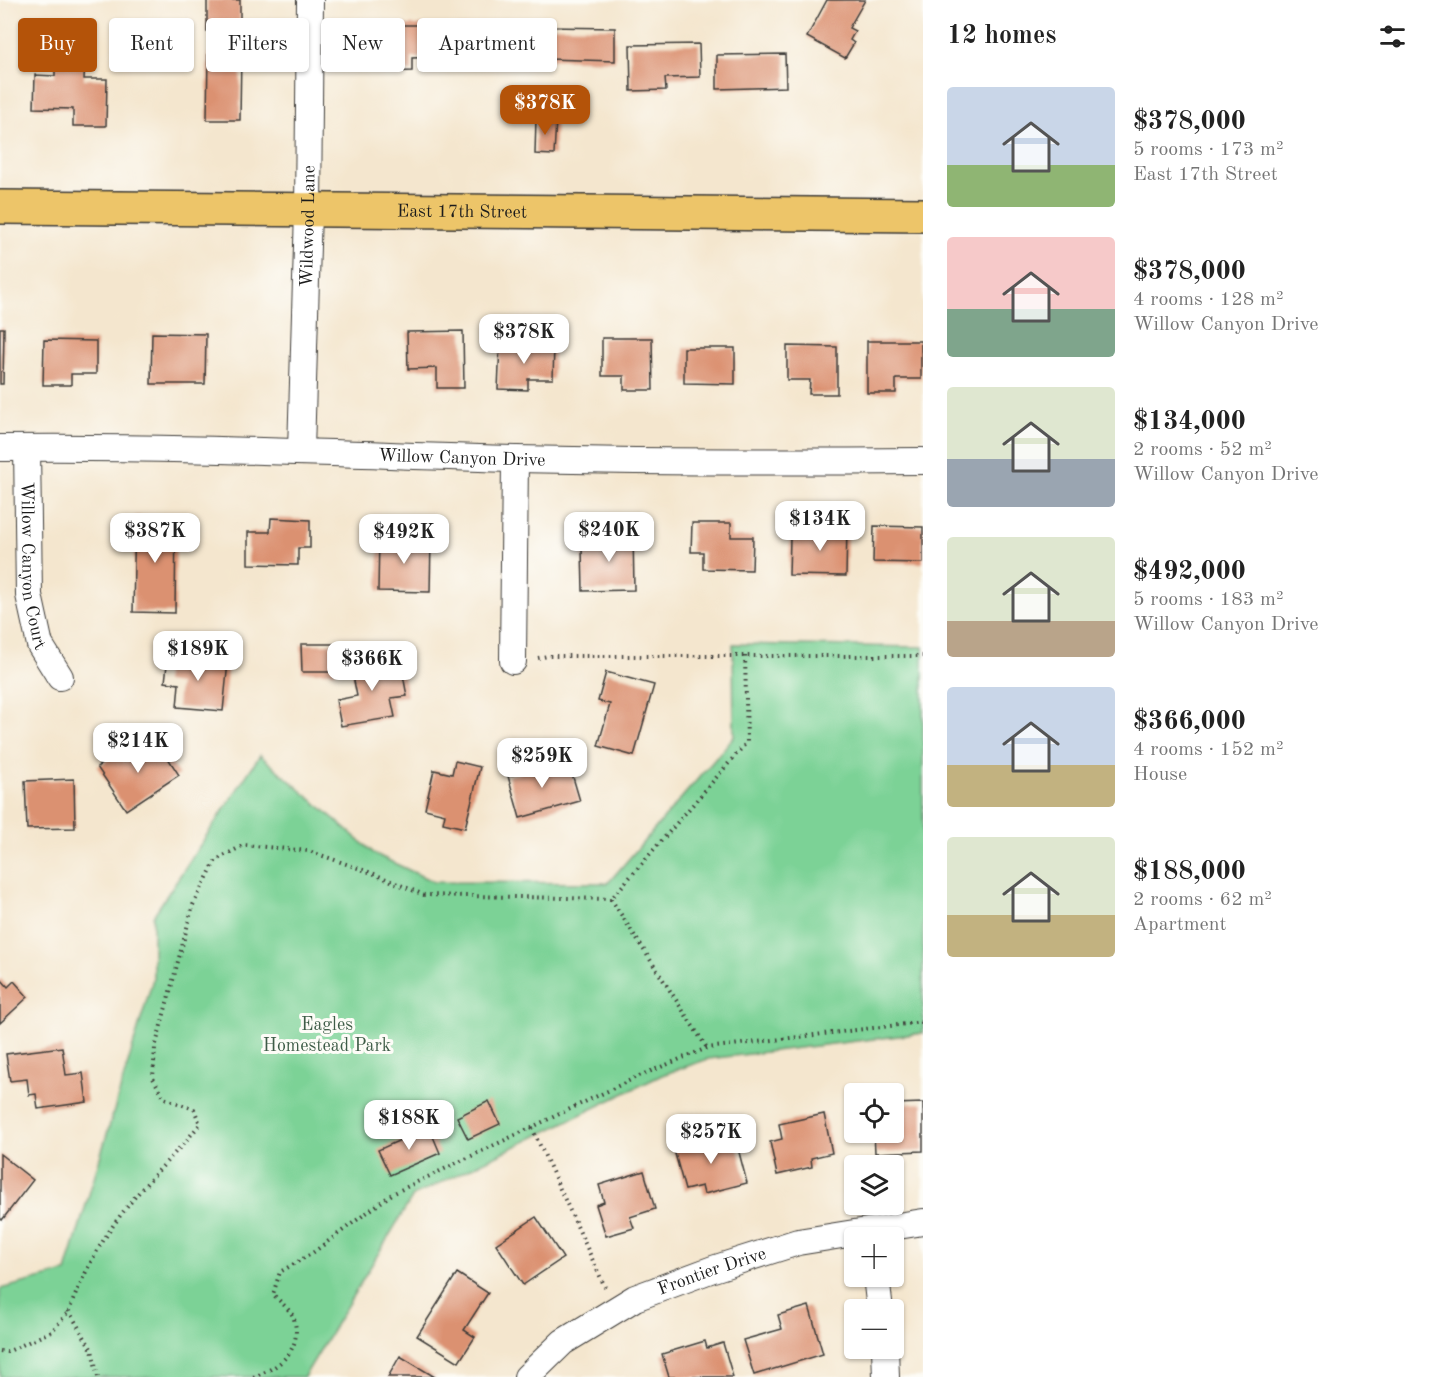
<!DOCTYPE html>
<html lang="en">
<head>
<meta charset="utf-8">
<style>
	body { margin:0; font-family:"Old Standard TT",serif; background:#f6f6f6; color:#222; height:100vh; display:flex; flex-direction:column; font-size:22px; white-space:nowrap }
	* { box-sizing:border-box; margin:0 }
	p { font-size:20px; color:#767676 }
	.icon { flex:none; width:33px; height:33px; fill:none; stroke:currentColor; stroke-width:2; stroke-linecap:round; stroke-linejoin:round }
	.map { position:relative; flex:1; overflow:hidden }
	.side { display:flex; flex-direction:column; background:#fff; width:510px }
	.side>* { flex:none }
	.guide { position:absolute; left:18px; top:18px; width:570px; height:54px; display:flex; gap:12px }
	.tools { position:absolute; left:844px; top:1083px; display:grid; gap:12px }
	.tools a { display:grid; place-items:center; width:60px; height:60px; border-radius:6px; background:#fff; box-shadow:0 2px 4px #0004; font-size:30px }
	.price { position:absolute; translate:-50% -51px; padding:0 14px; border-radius:12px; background:#fff; color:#222; font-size:20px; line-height:39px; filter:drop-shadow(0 2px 3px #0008) }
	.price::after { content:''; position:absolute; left:50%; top:36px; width:18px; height:14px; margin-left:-9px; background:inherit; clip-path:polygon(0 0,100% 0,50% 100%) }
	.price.active { background:#b45309; color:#fff }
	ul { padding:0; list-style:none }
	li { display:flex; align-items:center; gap:18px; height:150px; padding:0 24px }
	li span { display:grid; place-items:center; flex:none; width:168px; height:120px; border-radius:6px; color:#555 }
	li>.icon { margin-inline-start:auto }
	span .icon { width:72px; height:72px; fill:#fffc; stroke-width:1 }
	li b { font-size:26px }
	h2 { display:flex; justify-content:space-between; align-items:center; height:72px; padding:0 24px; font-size:26px }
	.tag { padding:0 21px; border-radius:6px; background:#fff; box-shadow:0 2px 4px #0004; font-size:21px; line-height:54px }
	.tag.active { background:#b45309; color:#fff }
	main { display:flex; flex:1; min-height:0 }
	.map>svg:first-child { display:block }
	.green { fill:#7cd296; stroke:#4c7759; stroke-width:1.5 }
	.building { fill:#db9171 }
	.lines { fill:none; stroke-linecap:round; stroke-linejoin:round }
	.minor-casing { stroke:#3c3a37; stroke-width:28 }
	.major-casing { stroke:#3c3a37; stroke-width:36 }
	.path { stroke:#3c3a37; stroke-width:4; stroke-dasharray:1.5 4.5; stroke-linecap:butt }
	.minor { stroke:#fff; stroke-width:26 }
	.major { stroke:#edc569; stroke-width:33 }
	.labels { text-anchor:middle; stroke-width:6; stroke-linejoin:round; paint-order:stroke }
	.street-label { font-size:18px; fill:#1c1c1c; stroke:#fdfcf7 }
	.park-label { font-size:18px; fill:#3e5c47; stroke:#fdfcf7 }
</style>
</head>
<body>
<main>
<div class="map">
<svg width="923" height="1377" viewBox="0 0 923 1377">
	<rect width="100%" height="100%" fill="#fdfcf7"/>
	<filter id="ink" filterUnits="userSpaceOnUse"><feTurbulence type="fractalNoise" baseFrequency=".0167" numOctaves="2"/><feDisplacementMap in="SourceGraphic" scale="12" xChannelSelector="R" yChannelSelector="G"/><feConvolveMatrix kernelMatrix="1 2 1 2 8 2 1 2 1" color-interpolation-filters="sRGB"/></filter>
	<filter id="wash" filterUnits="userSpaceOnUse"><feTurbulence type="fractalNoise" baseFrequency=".008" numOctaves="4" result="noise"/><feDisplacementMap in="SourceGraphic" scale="24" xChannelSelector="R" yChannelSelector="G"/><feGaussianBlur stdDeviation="1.35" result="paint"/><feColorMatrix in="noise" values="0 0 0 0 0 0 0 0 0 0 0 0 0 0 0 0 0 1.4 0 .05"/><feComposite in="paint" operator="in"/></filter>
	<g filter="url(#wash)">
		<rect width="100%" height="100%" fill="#f4e6ce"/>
		<path class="green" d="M733 644 923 647V1033L708 1059 662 1075 413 1196 304 1377H0V1289L66 1272 153 979V916L260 755 375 854 434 882 608 883 734 737Z"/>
		<g id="blocks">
			<g class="building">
				<rect x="207" y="0" width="33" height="31"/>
				<path d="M827 0H865L849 28 855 31 850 40 854 43 845 58 807 37Z"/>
				<path d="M369 25H437V57L412 58V71L385 72V58H369Z"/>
				<path d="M453 26 522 27 521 59 452 57Z"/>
				<path d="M547 27 615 28V61L547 59Z"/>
				<path d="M699 44 700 77 665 78 666 90 631 91 630 45Z"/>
				<path d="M208 52 241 53 240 120H207Z"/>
				<path d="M785 54 786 87 717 89V55Z"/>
				<path d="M55 63 85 64 84 79H107L106 126H73V109L34 108 35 75 55 76Z"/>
				<path d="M536 118 556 119 554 155 535 154Z"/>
				<path d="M0 328H4L3 384H0Z"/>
				<path d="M463 331 464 388H437V368L408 369 407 332Z"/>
				<path d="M152 333 206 334 205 384H151Z"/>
				<path d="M602 338H652L653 390H624V376H602Z"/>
				<path d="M44 340 96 341V374H71V385H43Z"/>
				<path d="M867 341H921V379H896V393H867Z"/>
				<path d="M500 344 554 346 553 379H528V390L498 389Z"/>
				<path d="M787 346 837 347V394H809L810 380H787Z"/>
				<path d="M684 348H735V384L684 383Z"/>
				<path d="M135 516H176L175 613 133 612Z"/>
				<path d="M271 518 310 520V548H298V565L248 564V532H270Z"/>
				<path d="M692 523H731V537H753L752 570 703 569V552H691Z"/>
				<path d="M815 524 847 525 846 576 789 575 790 538H815Z"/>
				<path d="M874 526 923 527V563L873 562Z"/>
				<path d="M594 532H633L634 590 583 591 582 548H594Z"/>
				<path d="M379 537 431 538 430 592 378 591Z"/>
				<path d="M301 644H335V672H302Z"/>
				<path d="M168 656 228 662 223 711 177 707 179 684 165 682Z"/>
				<path d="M379 656 382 668 401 664 407 696 391 698 395 717 341 726 336 700 357 696 350 661Z"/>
				<path d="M606 672 654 685 634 756 598 746 610 704 598 701Z"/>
				<path d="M157 741 179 775 126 810 97 767 118 753 124 762Z"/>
				<path d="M545 760 548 773 570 767 580 801 520 818 508 776 520 773 518 768Z"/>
				<path d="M455 761 480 767 465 828 443 823 445 814 425 809 434 770 452 774Z"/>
				<path d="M74 779 75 828 27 829 25 781Z"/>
				<path d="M0 978 8 987 14 981 28 997 0 1023Z"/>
				<path d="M62 1047 66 1075 83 1073 87 1102 38 1109 36 1094 29 1095 27 1079 10 1081 6 1054Z"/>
				<path d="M489 1101 500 1124 468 1139 457 1117Z"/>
				<path d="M923 1103V1151L875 1153 874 1132H894V1104Z"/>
				<path d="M824 1114 832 1153 811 1158 812 1167 777 1175 770 1142 782 1139 779 1124Z"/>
				<path d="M429 1127 440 1153 390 1175 378 1150Z"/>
				<path d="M734 1133 747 1183 704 1194 702 1186 685 1190 674 1150Z"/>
				<path d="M0 1154 33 1180 2 1220 0 1218Z"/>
				<path d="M644 1171 655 1209 630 1217 634 1228 606 1236 596 1205 604 1202 599 1185Z"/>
				<path d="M536 1217 563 1258 523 1285 496 1244Z"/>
				<path d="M457 1273 488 1293 464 1330 475 1337 459 1362 417 1336Z"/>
				<path d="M809 1306 823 1354 754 1375 743 1340 782 1329 778 1315Z"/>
				<path d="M705 1341 707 1348 723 1343 733 1377H669L662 1354Z"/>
				<path d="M400 1356 435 1377H388Z"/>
			</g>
		</g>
	</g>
	<g filter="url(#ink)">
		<use href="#blocks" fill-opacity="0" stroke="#3c3a37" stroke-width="1.5"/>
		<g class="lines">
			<defs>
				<g id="minor">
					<path id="s1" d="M0 448C172 446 343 454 515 459 651 462 787 462 923 461"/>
					<path id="s2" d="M27 448 29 595 40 645 60 677"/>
					<path id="s3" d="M301 451 308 211 310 0"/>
					<path d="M513 661 515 459"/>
					<path d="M876 1276 880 1310"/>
					<path d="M885 1348 886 1377"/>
					<path id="s4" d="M527 1377 563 1342 635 1298 713 1269 798 1242 923 1222"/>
				</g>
				<g id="major">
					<path id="s5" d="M0 207 923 215"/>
				</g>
			</defs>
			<use href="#minor" class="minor-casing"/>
			<use href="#major" class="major-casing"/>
			<g class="path">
				<path d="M538 658 548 656H923"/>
				<path d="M611 899 707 1048"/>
				<path d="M532 1128 605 1287"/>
				<path d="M0 1351 7 1352 52 1331 69 1311"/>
				<path d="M98 1377 92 1350 69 1311C83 1274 102 1238 127 1207 149 1178 177 1153 200 1124L194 1109 164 1098 153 1078 155 1048 193 905 216 860 244 845 309 851 372 873 424 895 611 899 747 742 745 656"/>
				<path d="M253 1377C279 1368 303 1350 294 1319 292 1311 279 1301 273 1294L280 1272 311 1254 392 1194 639 1076 707 1048 923 1022"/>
			</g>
			<use href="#minor" class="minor"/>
			<use href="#major" class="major"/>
		</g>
	</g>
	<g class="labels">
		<g class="street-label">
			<text dy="6" stroke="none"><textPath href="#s5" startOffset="462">East 17th Street</textPath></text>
			<text dy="6" stroke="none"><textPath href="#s3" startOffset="225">Wildwood Lane</textPath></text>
			<text dy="6" stroke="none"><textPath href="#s1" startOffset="462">Willow Canyon Drive</textPath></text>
			<text dy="6" stroke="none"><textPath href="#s2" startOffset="118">Willow Canyon Court</textPath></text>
			<text dy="6" stroke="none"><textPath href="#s4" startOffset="216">Frontier Drive</textPath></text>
		</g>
		<g class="park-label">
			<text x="327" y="1030">Eagles<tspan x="327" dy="21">Homestead Park</tspan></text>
		</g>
	</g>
</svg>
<div class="tools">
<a><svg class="icon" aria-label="locate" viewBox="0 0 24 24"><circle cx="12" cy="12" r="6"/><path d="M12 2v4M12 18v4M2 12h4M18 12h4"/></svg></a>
<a><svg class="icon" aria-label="layers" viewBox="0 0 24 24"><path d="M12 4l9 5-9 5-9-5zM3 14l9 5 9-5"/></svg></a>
<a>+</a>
<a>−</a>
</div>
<b class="price active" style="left:545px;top:136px">$378K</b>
<b class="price" style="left:524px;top:365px">$378K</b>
<b class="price" style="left:820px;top:552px">$134K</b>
<b class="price" style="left:609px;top:563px">$240K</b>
<b class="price" style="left:155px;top:564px">$387K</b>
<b class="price" style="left:404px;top:565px">$492K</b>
<b class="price" style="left:198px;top:682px">$189K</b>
<b class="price" style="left:372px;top:692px">$366K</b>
<b class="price" style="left:138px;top:774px">$214K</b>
<b class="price" style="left:542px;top:789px">$259K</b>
<b class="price" style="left:409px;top:1151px">$188K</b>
<b class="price" style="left:711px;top:1165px">$257K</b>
<div class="guide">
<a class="tag active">Buy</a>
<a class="tag">Rent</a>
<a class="tag">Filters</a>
<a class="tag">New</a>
<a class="tag">Apartment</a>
</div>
</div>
<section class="side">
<h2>12 homes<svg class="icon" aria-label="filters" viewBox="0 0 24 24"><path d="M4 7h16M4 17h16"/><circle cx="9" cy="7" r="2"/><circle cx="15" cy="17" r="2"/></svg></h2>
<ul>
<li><span style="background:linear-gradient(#c9d6e8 65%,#8fb573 0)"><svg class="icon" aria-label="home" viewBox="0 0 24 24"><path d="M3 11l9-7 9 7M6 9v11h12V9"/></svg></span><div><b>$378,000</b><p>5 rooms · 173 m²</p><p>East 17th Street</p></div></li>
<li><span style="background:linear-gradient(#f6c9c9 60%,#7fa58c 0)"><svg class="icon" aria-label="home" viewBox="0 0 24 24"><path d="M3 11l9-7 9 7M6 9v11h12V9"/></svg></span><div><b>$378,000</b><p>4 rooms · 128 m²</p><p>Willow Canyon Drive</p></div></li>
<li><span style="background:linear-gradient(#dfe7d0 60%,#9aa5b1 0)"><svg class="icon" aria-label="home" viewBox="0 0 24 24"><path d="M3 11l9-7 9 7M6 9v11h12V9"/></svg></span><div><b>$134,000</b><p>2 rooms · 52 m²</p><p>Willow Canyon Drive</p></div></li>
<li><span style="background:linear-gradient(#dfe7d0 70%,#b9a48a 0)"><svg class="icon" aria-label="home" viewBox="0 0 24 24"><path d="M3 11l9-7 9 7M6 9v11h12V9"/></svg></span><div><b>$492,000</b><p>5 rooms · 183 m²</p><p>Willow Canyon Drive</p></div></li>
<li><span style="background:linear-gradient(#c9d6e8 65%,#c2b280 0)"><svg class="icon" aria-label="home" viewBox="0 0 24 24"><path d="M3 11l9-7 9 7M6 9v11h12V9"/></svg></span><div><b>$366,000</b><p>4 rooms · 152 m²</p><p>House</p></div></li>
<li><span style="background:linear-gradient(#dfe7d0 65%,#c2b280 0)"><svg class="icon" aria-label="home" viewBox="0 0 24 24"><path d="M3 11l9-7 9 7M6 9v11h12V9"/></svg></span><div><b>$188,000</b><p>2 rooms · 62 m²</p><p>Apartment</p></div></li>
</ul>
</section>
</main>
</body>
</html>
